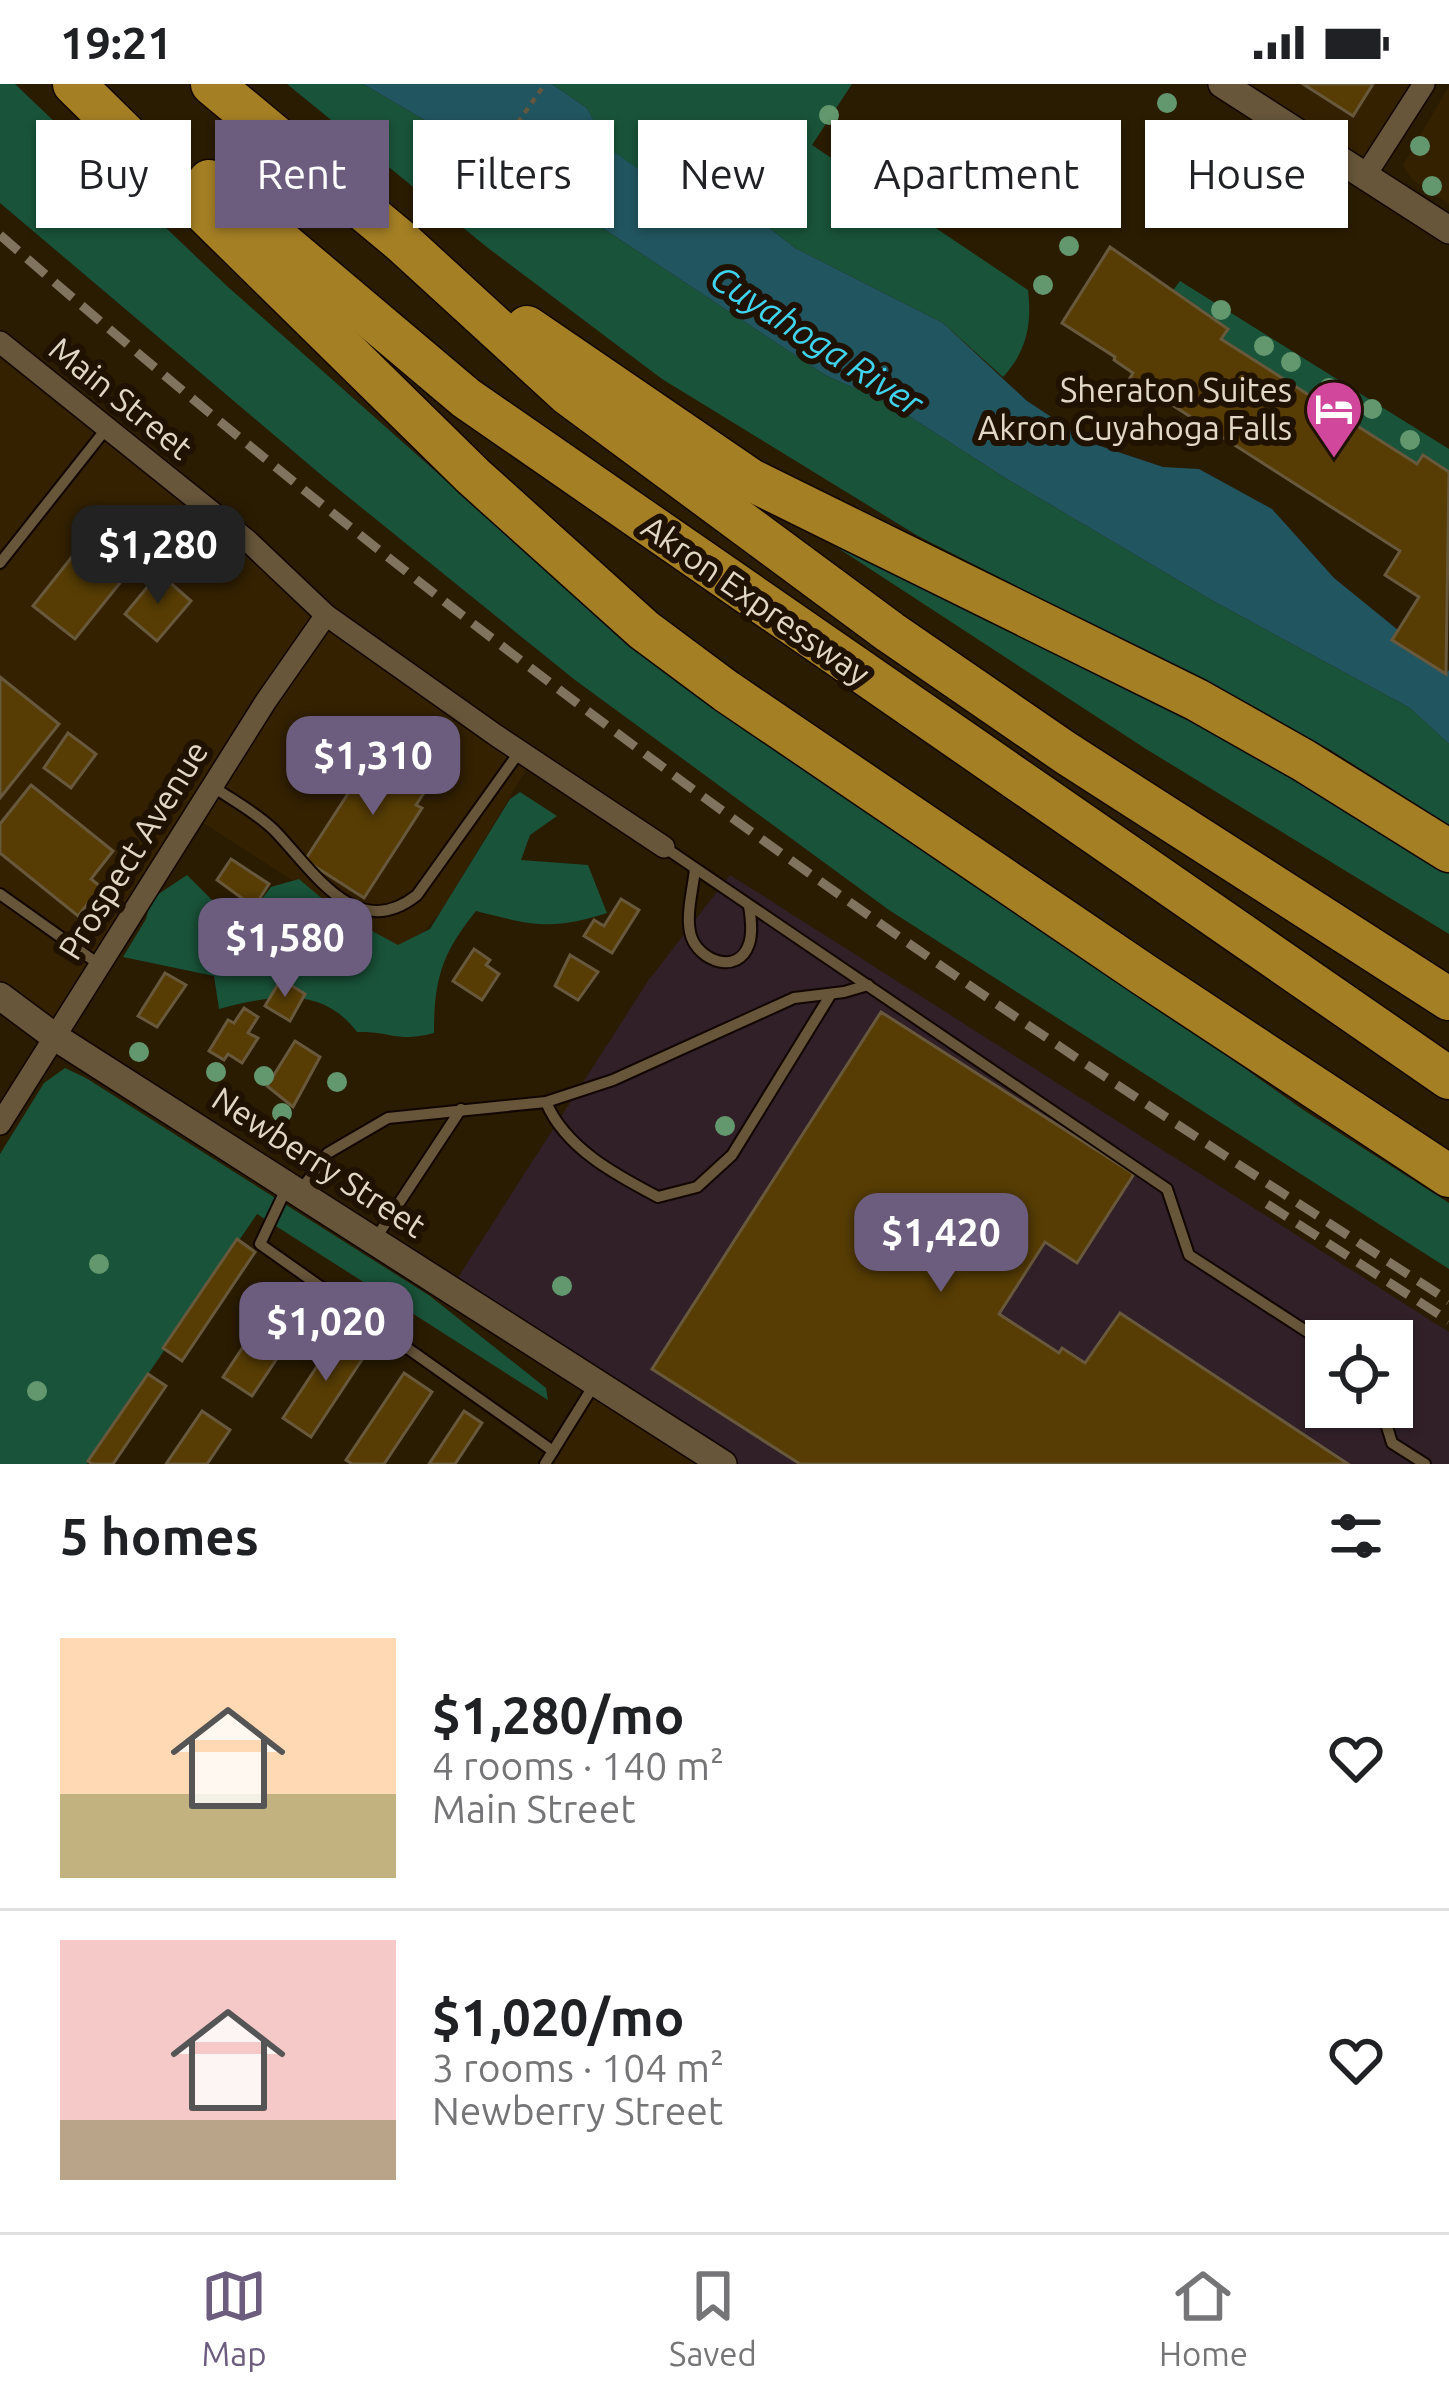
<!DOCTYPE html>
<html lang="en">
<head>
<meta charset="utf-8">
<style>
	body { margin:0; font-family:Ubuntu,sans-serif; background:#f2f2f2; color:#202124; height:100vh; display:flex; flex-direction:column; font-size:45px; white-space:nowrap }
	* { box-sizing:border-box; margin:0 }
	p { font-size:39px; color:#757577 }
	.icon { flex:none; width:66px; height:66px; fill:none; stroke:currentColor; stroke-width:2; stroke-linecap:round; stroke-linejoin:round }
	.map { position:relative; height:1380px; overflow:hidden }
	.sheet { display:flex; flex-direction:column; background:#fff; flex:1 }
	.sheet>* { flex:none }
	.hud { position:absolute; left:36px; top:36px; width:1377px; height:108px; display:flex; gap:24px }
	.controls { position:absolute; left:1305px; top:1236px; display:grid; gap:24px }
	.controls a { display:grid; place-items:center; width:108px; height:108px; border-radius:0px; background:#fff; box-shadow:0 3px 9px #0004; font-size:60px }
	.price { position:absolute; translate:-50% -102px; padding:0 27px; border-radius:24px; background:#6c5d7f; color:#fff; font-size:39px; line-height:78px; filter:drop-shadow(0 3px 6px #0008) }
	.price::after { content:''; position:absolute; left:50%; top:72px; width:36px; height:27px; margin-left:-18px; background:inherit; clip-path:polygon(0 0,100% 0,50% 100%) }
	.price.current { background:#222; color:#fff }
	ul { padding:0; list-style:none }
	li { display:flex; align-items:center; gap:36px; height:300px; padding:0 60px }
	li+li { border-top:3px solid #e0e0e0 }
	li span { display:grid; place-items:center; flex:none; width:336px; height:240px; border-radius:0px; color:#555 }
	li>.icon { margin-inline-start:auto }
	span .icon { width:144px; height:144px; fill:#fffc; stroke-width:1 }
	li b { font-size:51px }
	h2 { display:flex; justify-content:space-between; align-items:center; height:144px; padding:0 60px; font-size:51px }
	.chip { padding:0 42px; border-radius:0px; background:#fff; box-shadow:0 3px 9px #0004; font-size:42px; line-height:108px }
	.chip.current { background:#6c5d7f; color:#fff }
	.status { display:flex; justify-content:space-between; align-items:center; height:84px; padding:0 60px; background:#fff; direction:ltr }
	.status svg { height:33px; fill:currentColor }
	.menu { display:flex; justify-content:space-around; align-items:center; height:168px; border-top:3px solid #e0e0e0; background:#fff; font-size:33px; color:#757577 }
	.menu a { display:grid; justify-items:center; gap:6px }
	.menu .current { color:#6c5d7f }
	.map>svg:first-child { display:block }
	.built { fill:#332100 }
	.industrial { fill:#312028; fill-rule:evenodd }
	.green { fill:#195339 }
	.water { fill:#21555f }
	.building { fill:#573d04; stroke:#69593c; stroke-width:3 }
	.lines { fill:none; stroke-linecap:round; stroke-linejoin:round }
	.service-casing { stroke:#120600; stroke-width:14 }
	.minor-casing { stroke:#120600; stroke-width:24 }
	.tertiary-casing { stroke:#120600; stroke-width:30 }
	.motorway-casing { stroke:#120600; stroke-width:45 }
	.path { stroke:#63573f; stroke-width:4.5; stroke-dasharray:6 6; stroke-linecap:butt }
	.service { stroke:#67563a; stroke-width:10 }
	.minor { stroke:#67563a; stroke-width:21 }
	.tertiary { stroke:#67563a; stroke-width:27 }
	.motorway { stroke:#a47f24; stroke-width:42 }
	.rail { stroke:#80745e; stroke-width:9; stroke-dasharray:24 12; stroke-linecap:butt }
	.tree { fill:#63986e }
	.labels { text-anchor:middle; stroke-width:12; stroke-linejoin:round; paint-order:stroke }
	.poi-label { font-size:33px; fill:#e2d8c8; stroke:#201200; text-anchor:end }
	.street-label { font-size:33px; fill:#e2d8c8; stroke:#201200 }
	.water-label { font-size:36px; font-style:italic; fill:#3fd3ee; stroke:#201200 }
</style>
</head>
<body>
<div class="status"><b>19:21</b><svg viewBox="0 0 49 12"><path d="M0 12V9h3v3zM5 12V6h3v6zM10 12V3h3v9zM15 12V0h3v12zM26 1h20v11H26zM47 4h2v5h-2z"/></svg></div>
<div class="map">
<svg width="1449" height="1380" viewBox="0 0 1449 1380">
	<rect width="100%" height="100%" fill="#2a1c01"/>
	<g class="built">
		<path d="M1222 0H1424L1365 92Z"/>
		<path d="M1449 2V120L1412 96 1403 81Z"/>
		<path d="M0 258 326 531 55 953 0 912Z"/>
		<path d="M328 537 529 681 442 826 405 869 200 737Z"/>
		<path d="M597 1307 711 1380H553Z"/>
	</g>
	<path class="industrial" d="M730 791 1449 1248V1380H732L457 1195 648 897ZM1326 1257H1392V1323H1326Z"/>
	<g class="green">
		<path d="M0 0H15L228 203 630 560 1007 815 1302 1025 1449 1119V1185L889 826 575 596 326 395 0 119Z"/>
		<path d="M287 0H363L551 110 825 291 890 320 1007 395 1215 518 1410 624 1449 660V741L1329 665 1230 611 918 452 662 295 488 164Z"/>
		<path d="M552 0H852L812 61 1028 206C1032 240 1027 267 1003 293L943 239 795 164 757 134 658 99 606 63 587 24Z"/>
		<path d="M1180 197 1449 365V388L1424 372 1417 380 1221 255 1227 244 1171 209Z"/>
		<path d="M818 451 1141 603 1449 787V850L1146 665Z"/>
		<path d="M520 708 557 732 530 751 521 776 588 781 607 829C552 847 531 841 476 827 442 869 434 895 434 949 396 959 392 947 357 948 321 900 270 912 219 925L214 892 123 873 146 835 151 815 187 791 225 829 248 833 271 803 299 795 339 829 398 861 430 845 510 715Z"/>
		<path d="M65 984 86 994 430 1212 546 1304 548 1316 257 1130 87 1380H0V1070L44 999Z"/>
	</g>
	<path class="water" d="M363 0H552L587 24 607 63 658 99 757 134 795 164 943 239 1027 317 1091 359 1163 383 1199 385 1272 425 1334 494 1398 546 1392 556 1445 590 1449 586V660L1410 624 1215 518 1007 395 890 320 825 291 551 110Z"/>
	<g class="building">
		<path d="M1303 0H1373L1353 32Z"/>
		<path d="M1110 163 1228 245 1221 255 1417 380 1423 371 1449 388 1446 590 1392 556 1419 513 1385 491 1400 467 1130 294 1133 289 1114 276 1115 273 1062 239Z"/>
		<path d="M98 440 140 474 75 555 33 522Z"/>
		<path d="M159 489 191 517 157 557 125 530Z"/>
		<path d="M0 593 59 640 0 714Z"/>
		<path d="M68 649 96 670 71 704 44 684Z"/>
		<path d="M391 655 439 686 416 721 422 724 364 814 305 776 364 685 369 688 372 684 364 678 377 658 386 663Z"/>
		<path d="M31 701 113 767 91 795 101 803 78 832 0 769V740Z"/>
		<path d="M231 775 269 800 254 823 217 796Z"/>
		<path d="M621 815 639 826 612 869 584 852 594 836 604 842Z"/>
		<path d="M474 865 490 876 486 881 499 890 482 916 453 897Z"/>
		<path d="M570 871 598 888 578 916 555 902Z"/>
		<path d="M165 889 186 901 157 943 138 932Z"/>
		<path d="M281 895 305 910 290 937 265 922Z"/>
		<path d="M244 924 258 933 248 949 258 954 242 979 228 970 224 976 209 967 228 936 234 939Z"/>
		<path d="M881 928 1134 1090 1077 1179 1045 1158 999 1230 1059 1269 1062 1264 1085 1279 1120 1229 1348 1380H800L652 1285Z"/>
		<path d="M295 957 320 973 293 1023 267 1002Z"/>
		<path d="M237 1155 255 1168 182 1277 163 1264Z"/>
		<path d="M281 1206 310 1225 252 1312 223 1293Z"/>
		<path d="M341 1246 369 1265 311 1353 283 1334Z"/>
		<path d="M404 1289 432 1308 384 1380H352L346 1376Z"/>
		<path d="M148 1290 166 1302 113 1380H92L88 1377Z"/>
		<path d="M202 1327 230 1346 207 1380H166Z"/>
		<path d="M464 1327 482 1339 455 1380H429Z"/>
	</g>
	<g class="lines">
		<defs>
			<g id="service">
				<path d="M0 479 106 345"/>
				<path d="M212 702C232 716 257 729 274 746 313 786 356 860 417 811L520 667"/>
				<path d="M664 763 1167 1105 1189 1171 1326 1260"/>
				<path d="M695 785C693 805 685 833 691 852 699 877 738 892 749 860 753 848 751 834 749 822"/>
				<path d="M0 810 100 881"/>
				<path d="M546 1018C565 1064 616 1091 658 1113L697 1103 732 1071 831 910"/>
				<path d="M287 1103 260 1160 553 1367"/>
				<path d="M301 1106 328 1069 388 1034 546 1018 613 996 794 914 844 908 868 901"/>
				<path d="M374 1157 461 1025"/>
				<path d="M1381 1323 1392 1359 1425 1380"/>
				<path d="M545 1380 594 1301"/>
			</g>
			<g id="minor">
				<path d="M1365 92 1424 0"/>
				<path d="M0 258 248 457 326 531 497 652 664 763"/>
				<path d="M0 1040 266 617 326 531"/>
			</g>
			<g id="tertiary">
				<path d="M1222 0 1449 146"/>
				<path d="M0 912 55 953 723 1380"/>
			</g>
			<g id="motorway">
				<path d="M74 0 473 392 644 546 726 607 1143 890 1449 1092"/>
				<path d="M212 0 402 158 568 310 890 548 1066 669 1449 915"/>
				<path d="M209 97 466 314 1449 994"/>
				<path d="M527 243 751 396 1197 616 1303 676 1449 767"/>
			</g>
		</defs>
		<use href="#service" class="service-casing"/>
		<use href="#minor" class="minor-casing"/>
		<use href="#tertiary" class="tertiary-casing"/>
		<use href="#motorway" class="motorway-casing"/>
		<path class="path" d="M490 78 545 0"/>
		<use href="#service" class="service"/>
		<use href="#minor" class="minor"/>
		<use href="#tertiary" class="tertiary"/>
		<use href="#motorway" class="motorway"/>
		<g class="rail">
			<path d="M0 151C313 424 645 680 988 914 1140 1018 1295 1117 1449 1217"/>
			<path d="M1267 1120 1449 1237"/>
		</g>
	</g>
	<g class="tree">
		<circle cx="1167" cy="19" r="10"/>
		<circle cx="829" cy="31" r="10"/>
		<circle cx="1420" cy="62" r="10"/>
		<circle cx="1286" cy="94" r="10"/>
		<circle cx="1432" cy="102" r="10"/>
		<circle cx="1069" cy="162" r="10"/>
		<circle cx="1043" cy="201" r="10"/>
		<circle cx="1221" cy="226" r="10"/>
		<circle cx="1264" cy="262" r="10"/>
		<circle cx="1291" cy="278" r="10"/>
		<circle cx="1329" cy="304" r="10"/>
		<circle cx="1372" cy="325" r="10"/>
		<circle cx="1410" cy="356" r="10"/>
		<circle cx="139" cy="968" r="10"/>
		<circle cx="216" cy="988" r="10"/>
		<circle cx="264" cy="992" r="10"/>
		<circle cx="337" cy="998" r="10"/>
		<circle cx="282" cy="1029" r="10"/>
		<circle cx="725" cy="1042" r="10"/>
		<circle cx="99" cy="1180" r="10"/>
		<circle cx="562" cy="1202" r="10"/>
		<circle cx="37" cy="1307" r="10"/>
	</g>
	<defs>
		<symbol id="hotel-pin" viewBox="-11 -11 22 30"><path d="M0 17L-7.5 6A9.5 9.5 0 1 1 7.5 6Z" fill="#d1479c" stroke="#201200"/><path d="M-6-4.5h1.5V1H6V5H4.5V3h-9V5H-6ZM-4 0a1.8 1.8 0 1 1 3.6 0ZM.5 0V-2.5h3Q6-2.5 6 0Z" fill="#fff"/></symbol>
	</defs>
	<g fill-rule="evenodd">
		<use href="#hotel-pin" x="1301" y="292" width="66" height="90"/>
	</g>
	<g class="labels">
		<g class="poi-label">
			<text x="1292" y="318">Sheraton Suites<tspan x="1292" dy="38">Akron Cuyahoga Falls</tspan></text>
		</g>
		<g class="street-label">
			<text transform="translate(121 314) rotate(39)" y="12">Main Street</text>
			<text transform="translate(756 516) rotate(35)" y="12">Akron Expressway</text>
			<text transform="translate(133 766) rotate(-58)" y="12">Prospect Avenue</text>
			<text transform="translate(319 1078) rotate(33)" y="12">Newberry Street</text>
		</g>
		<g class="water-label">
			<text transform="translate(817 256) rotate(33)" y="13">Cuyahoga River</text>
		</g>
	</g>
</svg>
<div class="controls">
<a><svg class="icon" aria-label="locate" viewBox="0 0 24 24"><circle cx="12" cy="12" r="6"/><path d="M12 2v4M12 18v4M2 12h4M18 12h4"/></svg></a>
</div>
<b class="price current" style="left:158px;top:523px">$1,280</b>
<b class="price" style="left:373px;top:734px">$1,310</b>
<b class="price" style="left:285px;top:916px">$1,580</b>
<b class="price" style="left:941px;top:1211px">$1,420</b>
<b class="price" style="left:326px;top:1300px">$1,020</b>
<div class="hud">
<a class="chip">Buy</a>
<a class="chip current">Rent</a>
<a class="chip">Filters</a>
<a class="chip">New</a>
<a class="chip">Apartment</a>
<a class="chip">House</a>
</div>
</div>
<section class="sheet">
<h2>5 homes<svg class="icon" aria-label="filters" viewBox="0 0 24 24"><path d="M4 7h16M4 17h16"/><circle cx="9" cy="7" r="2"/><circle cx="15" cy="17" r="2"/></svg></h2>
<ul>
<li><span style="background:linear-gradient(#ffd9b3 65%,#c2b280 0)"><svg class="icon" aria-label="home" viewBox="0 0 24 24"><path d="M3 11l9-7 9 7M6 9v11h12V9"/></svg></span><div><b>$1,280/mo</b><p>4 rooms · 140 m²</p><p>Main Street</p></div><svg class="icon" aria-label="heart" viewBox="0 0 24 24"><path d="M12 20l-8-8c-3-5 5-10 8-4 3-6 11-1 8 4z"/></svg></li>
<li><span style="background:linear-gradient(#f6c9c9 75%,#b9a48a 0)"><svg class="icon" aria-label="home" viewBox="0 0 24 24"><path d="M3 11l9-7 9 7M6 9v11h12V9"/></svg></span><div><b>$1,020/mo</b><p>3 rooms · 104 m²</p><p>Newberry Street</p></div><svg class="icon" aria-label="heart" viewBox="0 0 24 24"><path d="M12 20l-8-8c-3-5 5-10 8-4 3-6 11-1 8 4z"/></svg></li>
</ul>
</section>
<nav class="menu">
<a class="current"><svg class="icon" aria-label="map" viewBox="0 0 24 24"><path d="M3 6l6-2 6 2 6-2v14l-6 2-6-2-6 2zM9 4v14M15 6v14"/></svg>Map</a>
<a><svg class="icon" aria-label="saved" viewBox="0 0 24 24"><path d="M7 4h10v16l-5-4-5 4z"/></svg>Saved</a>
<a><svg class="icon" aria-label="home" viewBox="0 0 24 24"><path d="M3 11l9-7 9 7M6 9v11h12V9"/></svg>Home</a>
</nav>
</body>
</html>
